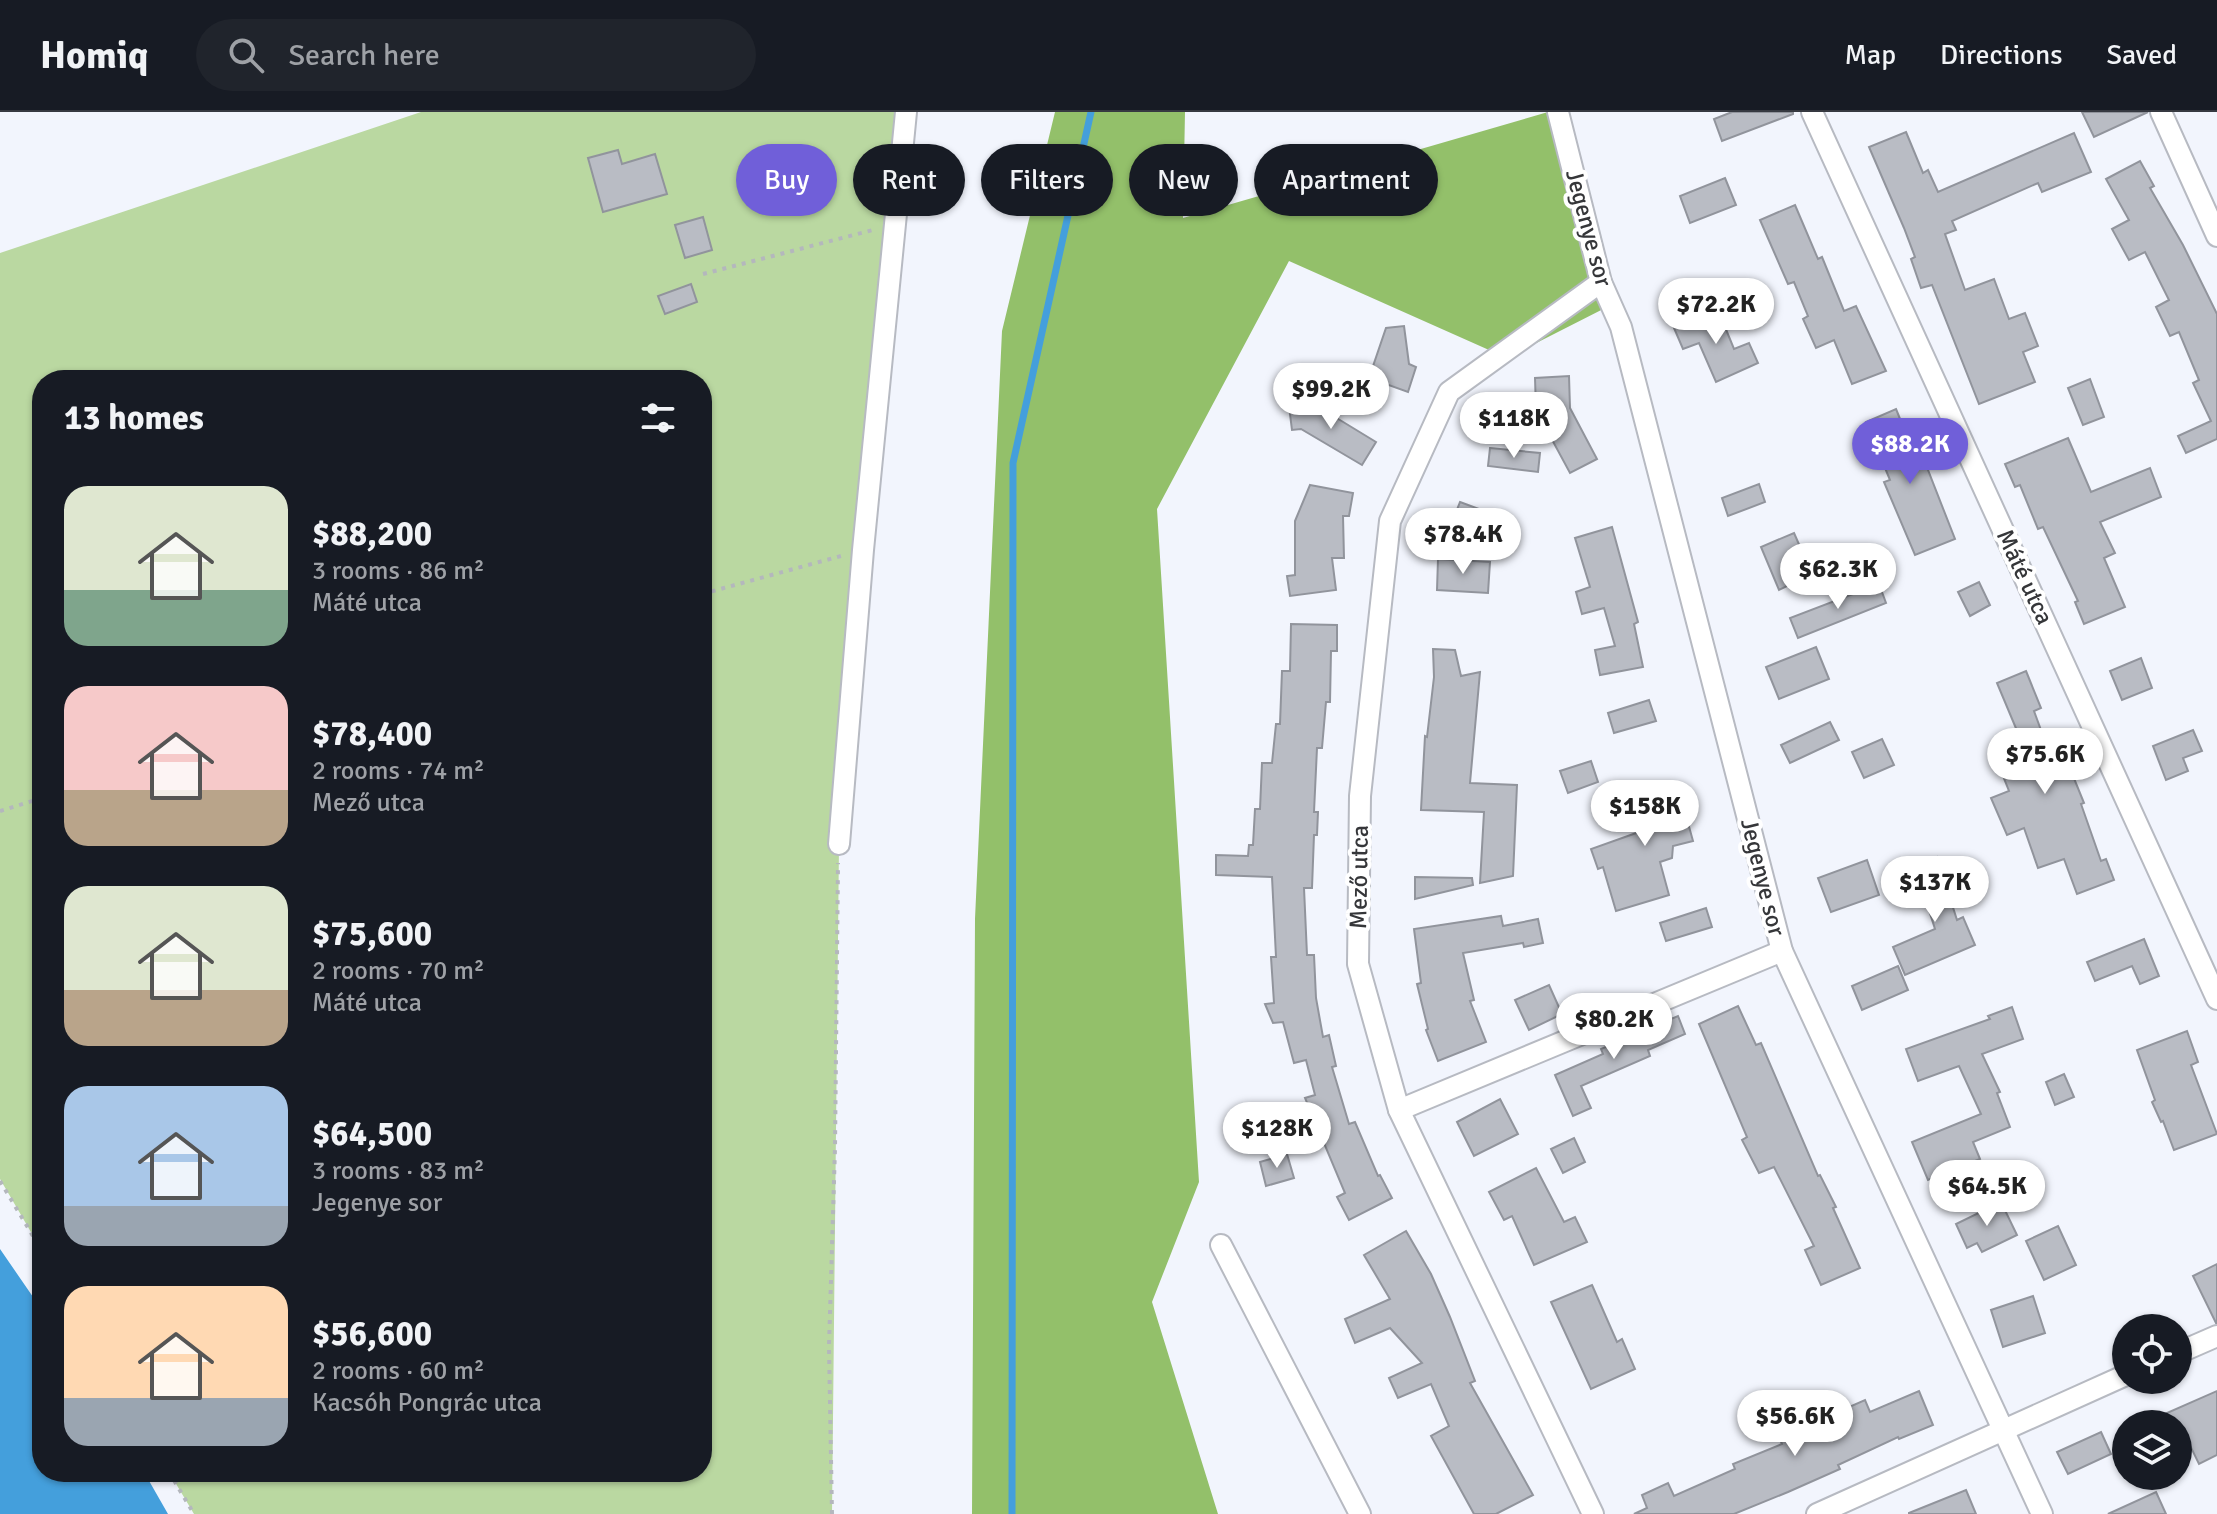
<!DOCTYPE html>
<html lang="en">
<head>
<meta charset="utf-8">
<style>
	body { margin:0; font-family:Signika,sans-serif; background:#20242c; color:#f1f3f6; height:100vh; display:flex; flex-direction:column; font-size:30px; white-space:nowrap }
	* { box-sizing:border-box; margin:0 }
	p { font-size:26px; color:#9ea1a6 }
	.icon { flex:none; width:44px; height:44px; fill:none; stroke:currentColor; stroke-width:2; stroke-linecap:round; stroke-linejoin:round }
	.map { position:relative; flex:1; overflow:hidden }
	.drawer { position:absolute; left:32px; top:258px; width:680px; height:1112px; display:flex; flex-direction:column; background:#171b24; border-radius:32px; box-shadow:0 2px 6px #0004 }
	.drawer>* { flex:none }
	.top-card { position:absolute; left:736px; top:32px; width:760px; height:72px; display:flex; gap:16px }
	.buttons { position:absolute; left:2112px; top:1202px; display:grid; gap:16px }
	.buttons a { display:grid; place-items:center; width:80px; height:80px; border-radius:50%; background:#171b24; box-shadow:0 2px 6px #0004; font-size:40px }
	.price { position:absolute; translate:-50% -68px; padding:0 18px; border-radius:28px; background:#fff; color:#222; font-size:26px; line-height:52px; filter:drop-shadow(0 2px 4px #0008) }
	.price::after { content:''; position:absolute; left:50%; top:48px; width:24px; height:18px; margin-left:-12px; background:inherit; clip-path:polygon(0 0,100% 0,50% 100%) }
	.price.selected { background:#705fd9; color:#fff }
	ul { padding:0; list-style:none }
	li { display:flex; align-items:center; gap:24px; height:200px; padding:0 32px }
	li span { display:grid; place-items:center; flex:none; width:224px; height:160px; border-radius:24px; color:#555 }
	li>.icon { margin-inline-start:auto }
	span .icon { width:96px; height:96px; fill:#fffc; stroke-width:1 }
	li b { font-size:34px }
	h2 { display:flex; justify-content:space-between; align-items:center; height:96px; padding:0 32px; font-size:34px }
	.tag { padding:0 28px; border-radius:36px; background:#171b24; box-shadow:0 2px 6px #0004; font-size:28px; line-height:72px }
	.tag.selected { background:#705fd9; color:#fff }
	header { display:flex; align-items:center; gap:48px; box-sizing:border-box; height:112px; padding:0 40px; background:#171b24; border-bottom:2px solid #363941 }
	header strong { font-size:38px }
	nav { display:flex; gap:44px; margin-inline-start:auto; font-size:28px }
	.search { width:560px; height:72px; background:#20242c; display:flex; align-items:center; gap:20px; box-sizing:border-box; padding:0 28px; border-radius:44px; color:#9ea1a6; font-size:30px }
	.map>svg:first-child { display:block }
	.green { fill:#bad8a1 }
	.forest { fill:#93c06a }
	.water { fill:#449fdc }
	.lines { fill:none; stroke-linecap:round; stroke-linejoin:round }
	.stream { stroke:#449fdc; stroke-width:7 }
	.building { fill:#b9bcc4; stroke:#91949c; stroke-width:2 }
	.street-casing { stroke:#b7bac2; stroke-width:24 }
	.path { stroke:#b4b7bd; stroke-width:4; stroke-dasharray:4 6; stroke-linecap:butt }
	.street { stroke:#fff; stroke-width:20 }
	.labels { text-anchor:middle; stroke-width:8; stroke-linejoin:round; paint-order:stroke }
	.street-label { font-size:24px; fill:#353639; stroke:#fff }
</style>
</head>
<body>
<header>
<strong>Homiq</strong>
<div class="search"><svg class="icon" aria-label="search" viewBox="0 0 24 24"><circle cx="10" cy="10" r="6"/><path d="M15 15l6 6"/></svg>Search here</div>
<nav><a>Map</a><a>Directions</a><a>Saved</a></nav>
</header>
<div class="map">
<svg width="2217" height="1402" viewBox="0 0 2217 1402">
	<rect width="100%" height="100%" fill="#f2f5fd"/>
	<path class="green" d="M421 0H906L839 732 832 1402H194L169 1360H702V268H42V1139L0 1067V141Z"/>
	<path class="forest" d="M1055 0H1185L1183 106 1548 0 1615 191 1507 246 1289 149 1157 397 1199 1070 1152 1190 1218 1402H972L975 807 1002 219Z"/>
	<path class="water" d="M0 1137 42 1198V1360H144L168 1402H0Z"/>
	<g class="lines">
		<path class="stream" d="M1012 1402 1013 351 1091 0"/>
	</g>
	<g class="building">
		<path d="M1732 0H1793V2L1722 29 1714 7Z"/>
		<path d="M2082 0H2148L2094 25Z"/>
		<path d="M1906 20 1923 61 1928 58 1938 80 2074 21 2091 60 2042 80 2038 71 1952 109 1956 118 1945 122 1965 178 1994 167 2009 207 2025 201 2038 234 2023 240 2035 270 1979 292 1932 173 1921 176 1911 147 1915 145 1904 116 1869 35Z"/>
		<path d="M618 38 622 52 655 42 667 82 603 100 588 46Z"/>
		<path d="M2140 49 2154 74 2150 76 2183 133 2217 202V327L2186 341 2178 324 2211 309 2193 271 2199 268 2179 220 2170 224 2156 195 2169 188 2145 140 2129 148 2112 117 2129 108 2106 67Z"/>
		<path d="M1725 66 1736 93 1690 111 1680 84Z"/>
		<path d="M1795 93 1818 147 1822 145 1844 199 1856 194 1886 259 1852 272 1834 228 1816 236 1803 207 1808 204 1794 170 1788 172 1760 108Z"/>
		<path d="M703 105 712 138 685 146 675 113Z"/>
		<path d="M691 172 697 190 665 202 658 184Z"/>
		<path d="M1718 198 1734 237 1749 231 1758 251 1716 270 1699 231 1683 237 1674 216Z"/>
		<path d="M1404 214 1409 252 1416 255 1408 280 1369 266 1386 216Z"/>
		<path d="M1569 264 1570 296 1597 347 1570 361 1536 298 1535 266Z"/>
		<path d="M2090 267 2104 305 2083 313 2068 276Z"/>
		<path d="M1312 291 1376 330 1362 353 1301 317 1292 318 1289 294Z"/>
		<path d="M1896 297 1920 356 1926 353 1955 427 1915 443 1884 370 1890 368 1866 310Z"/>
		<path d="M2068 326 2091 380 2150 356 2161 385 2100 410 2115 441 2104 446 2125 495 2084 512 2075 490 2078 489 2043 415 2038 417 2020 373 2015 375 2005 352Z"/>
		<path d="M1490 336 1540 341 1538 360 1488 354Z"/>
		<path d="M1759 372 1765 390 1728 404 1722 386Z"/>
		<path d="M1310 373 1353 381 1349 404H1343L1344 446H1332L1336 478 1290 484 1287 464 1295 463V409Z"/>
		<path d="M1460 390 1506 407 1500 425 1453 408Z"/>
		<path d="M1612 415 1638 510 1634 512 1643 555 1600 563 1595 538 1615 534 1604 496 1582 502 1576 480 1590 475 1575 426Z"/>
		<path d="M1794 421 1812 462 1779 478 1761 435Z"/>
		<path d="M1438 447 1490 450 1488 481 1437 478Z"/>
		<path d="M1979 470 1990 493 1970 504 1958 480Z"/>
		<path d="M1879 472 1886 491 1798 526 1790 506Z"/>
		<path d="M1291 512 1337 513V539H1331L1330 590H1326L1322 636H1317L1314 700H1318L1317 723H1314L1312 776H1304L1307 843H1314L1316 886 1323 925 1329 923 1336 954 1332 955 1349 1012 1355 1010 1378 1064 1380 1063 1392 1086 1349 1108 1337 1085 1345 1081 1305 986 1315 983 1306 948 1294 951 1283 910 1273 911 1265 892 1274 891 1271 845H1276L1272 765 1216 763V743L1248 744 1249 733H1253L1255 697H1260L1262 651H1272L1276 612H1280L1282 559H1290Z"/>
		<path d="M1816 535 1829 567 1779 587 1766 555Z"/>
		<path d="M1433 537 1455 538 1461 564 1480 560 1470 671 1517 673 1513 764 1480 771 1484 700 1421 698 1425 624 1427 625 1434 565Z"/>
		<path d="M2141 546 2152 576 2122 588 2110 559Z"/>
		<path d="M2026 559 2041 596 2034 599 2056 659 2069 654 2084 691 2081 692 2101 749 2106 747 2114 768 2077 782 2064 747 2038 756 2024 716 2007 723 1991 686 2009 679 1995 644 2023 633 1997 571Z"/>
		<path d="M1649 588 1656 609 1614 621 1608 601Z"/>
		<path d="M1830 610 1839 628 1790 651 1781 633Z"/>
		<path d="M2193 618 2202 639 2183 646 2188 659 2166 668 2153 634Z"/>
		<path d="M1882 627 1894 653 1864 666 1852 640Z"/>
		<path d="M1591 649 1598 670 1568 681 1560 659Z"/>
		<path d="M1677 671 1693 729 1673 734 1672 746 1660 750 1669 783 1616 799 1603 755 1598 757 1591 737 1639 720 1629 684Z"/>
		<path d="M1937 745 1957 808 1963 805 1975 833 1905 863 1893 835 1935 817 1914 752Z"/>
		<path d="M1867 748 1879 783 1831 800 1818 766Z"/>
		<path d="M1415 765 1472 766 1473 773 1415 787Z"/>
		<path d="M1706 796 1712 815 1666 829 1660 811Z"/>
		<path d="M1501 804 1503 814 1538 807 1543 831 1524 835 1523 831 1463 841 1474 888 1470 889 1486 930 1438 949 1426 918 1428 917 1417 872 1421 871 1414 817Z"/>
		<path d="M2144 827 2159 864 2140 872 2132 854 2095 869 2087 850Z"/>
		<path d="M1898 854 1908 878 1862 898 1852 874Z"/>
		<path d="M1549 873 1562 902 1529 918 1515 888Z"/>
		<path d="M1738 894 1756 933 1761 931 1818 1064 1820 1063 1836 1095 1833 1096 1860 1156 1821 1173 1805 1138 1814 1134 1774 1055 1759 1061 1742 1028 1747 1025 1699 912Z"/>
		<path d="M2012 895 2023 927 1982 942 2000 980 1997 981 2010 1015 1973 1030 1980 1047 1928 1068 1912 1030 1981 1002 1959 954 1918 969 1906 937 1990 907 1988 904Z"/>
		<path d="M1678 904 1685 922 1648 938 1650 944 1581 974 1591 996 1573 1004 1555 963 1603 942 1601 937Z"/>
		<path d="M2187 919 2198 950 2191 953 2217 1022 2174 1038 2163 1009 2161 1010 2152 990 2155 988 2137 938Z"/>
		<path d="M2064 962 2074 985 2055 993 2046 970Z"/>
		<path d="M1500 987 1518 1022 1474 1044 1457 1010Z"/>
		<path d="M1574 1026 1585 1050 1563 1061 1551 1037Z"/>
		<path d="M1287 1042 1294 1066 1266 1074 1260 1050Z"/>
		<path d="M1536 1056 1564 1110 1575 1105 1587 1130 1534 1153 1512 1104 1504 1108 1489 1080Z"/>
		<path d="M2001 1090 2017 1123 1982 1140 1977 1131 1967 1136 1956 1112Z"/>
		<path d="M2058 1114 2076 1153 2044 1168 2026 1129Z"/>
		<path d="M1406 1119 1431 1162 1450 1205 1475 1269 1470 1271 1533 1383 1496 1402H1474L1431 1324 1449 1314 1431 1272 1398 1286 1389 1266 1422 1251 1390 1216 1355 1231 1345 1207 1390 1187 1364 1143Z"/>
		<path d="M2217 1152V1211H2216L2193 1164Z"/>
		<path d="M1592 1173 1617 1230 1622 1227 1635 1257 1591 1277 1551 1190Z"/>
		<path d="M2033 1184 2045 1221 2003 1235 1991 1198Z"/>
		<path d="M1919 1279 1933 1313 1899 1327 1898 1325 1838 1353 1840 1357 1788 1380 1734 1402H1634L1647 1396 1642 1383 1668 1371 1674 1384 1735 1357 1733 1352 1782 1332 1769 1301 1788 1293 1799 1317 1865 1288 1870 1300Z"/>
		<path d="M2217 1279V1343L2199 1352 2183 1319 2178 1321V1312H2142Z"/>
		<path d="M2101 1320 2111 1342 2068 1362 2057 1340Z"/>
		<path d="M1966 1378 1976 1402H1909V1401Z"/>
		<path d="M2156 1380 2166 1402H2108Z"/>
	</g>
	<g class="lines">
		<defs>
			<g id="street">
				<path d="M1558 0 1601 170 1621 215 1782 839 2042 1402"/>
				<path d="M1812 0 2217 887"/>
				<path d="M2161 0 2217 124"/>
				<path d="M839 732 863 438 906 0"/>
				<path d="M1399 998 1782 839"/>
				<path d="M1221 1133 1360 1402"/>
				<path d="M2178 1241 2217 1224"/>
				<path d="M1593 1402 1399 998 1358 852 1360 684 1390 409 1449 280 1601 170"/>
				<path d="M1817 1402 2126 1263"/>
			</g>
		</defs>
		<use href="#street" class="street-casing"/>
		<g class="path">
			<path d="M703 162 873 118"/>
			<path d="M702 482 841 444"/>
			<path d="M0 699 42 686"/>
			<path d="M0 1069 42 1139"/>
			<path d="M169 1360 194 1402"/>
			<path d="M832 1402 829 1234 835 1036 838 751"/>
		</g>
		<use href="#street" class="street"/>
	</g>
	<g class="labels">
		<g class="street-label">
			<text transform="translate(1589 116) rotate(75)" y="8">Jegenye sor</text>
			<text transform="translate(2025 465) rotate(65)" y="8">Máté utca</text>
			<text transform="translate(1359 765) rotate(-89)" y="8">Mező utca</text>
			<text transform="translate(1763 765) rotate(76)" y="8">Jegenye sor</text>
		</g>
	</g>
</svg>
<div class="buttons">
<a><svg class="icon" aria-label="locate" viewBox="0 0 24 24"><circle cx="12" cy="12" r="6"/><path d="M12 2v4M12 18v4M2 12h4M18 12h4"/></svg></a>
<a><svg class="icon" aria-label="layers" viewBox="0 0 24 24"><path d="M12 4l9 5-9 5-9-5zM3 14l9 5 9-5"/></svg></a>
</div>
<b class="price" style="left:1716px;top:234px">$72.2K</b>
<b class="price" style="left:1331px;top:319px">$99.2K</b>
<b class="price" style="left:1514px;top:348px">$118K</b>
<b class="price selected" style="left:1910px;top:374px">$88.2K</b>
<b class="price" style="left:1463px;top:464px">$78.4K</b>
<b class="price" style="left:1838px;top:499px">$62.3K</b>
<b class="price" style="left:2045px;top:684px">$75.6K</b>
<b class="price" style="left:1645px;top:736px">$158K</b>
<b class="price" style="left:1935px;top:812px">$137K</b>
<b class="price" style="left:1614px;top:949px">$80.2K</b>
<b class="price" style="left:1277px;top:1058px">$128K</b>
<b class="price" style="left:1987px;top:1116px">$64.5K</b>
<b class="price" style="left:1795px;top:1346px">$56.6K</b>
<div class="top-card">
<a class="tag selected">Buy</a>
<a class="tag">Rent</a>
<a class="tag">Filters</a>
<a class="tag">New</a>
<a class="tag">Apartment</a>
</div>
<section class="drawer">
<h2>13 homes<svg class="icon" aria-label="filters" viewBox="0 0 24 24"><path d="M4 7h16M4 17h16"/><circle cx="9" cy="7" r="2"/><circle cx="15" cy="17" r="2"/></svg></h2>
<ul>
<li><span style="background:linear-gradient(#dfe7d0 65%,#7fa58c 0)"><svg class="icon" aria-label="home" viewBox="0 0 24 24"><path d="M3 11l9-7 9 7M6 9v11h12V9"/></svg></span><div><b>$88,200</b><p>3 rooms · 86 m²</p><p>Máté utca</p></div></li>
<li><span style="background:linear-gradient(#f6c9c9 65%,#b9a48a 0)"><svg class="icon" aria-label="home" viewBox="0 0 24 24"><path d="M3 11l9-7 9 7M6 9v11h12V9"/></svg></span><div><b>$78,400</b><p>2 rooms · 74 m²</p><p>Mező utca</p></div></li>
<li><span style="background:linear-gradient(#dfe7d0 65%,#b9a48a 0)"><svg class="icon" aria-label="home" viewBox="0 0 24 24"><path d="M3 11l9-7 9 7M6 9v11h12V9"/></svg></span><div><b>$75,600</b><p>2 rooms · 70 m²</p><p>Máté utca</p></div></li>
<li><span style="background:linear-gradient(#a9c7e8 75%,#9aa5b1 0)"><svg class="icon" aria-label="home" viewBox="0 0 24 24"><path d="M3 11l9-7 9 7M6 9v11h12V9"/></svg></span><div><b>$64,500</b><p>3 rooms · 83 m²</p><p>Jegenye sor</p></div></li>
<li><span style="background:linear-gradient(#ffd9b3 70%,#9aa5b1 0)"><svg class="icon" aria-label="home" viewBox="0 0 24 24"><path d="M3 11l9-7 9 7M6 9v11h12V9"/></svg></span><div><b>$56,600</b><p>2 rooms · 60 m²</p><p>Kacsóh Pongrác utca</p></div></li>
</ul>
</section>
</div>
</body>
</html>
